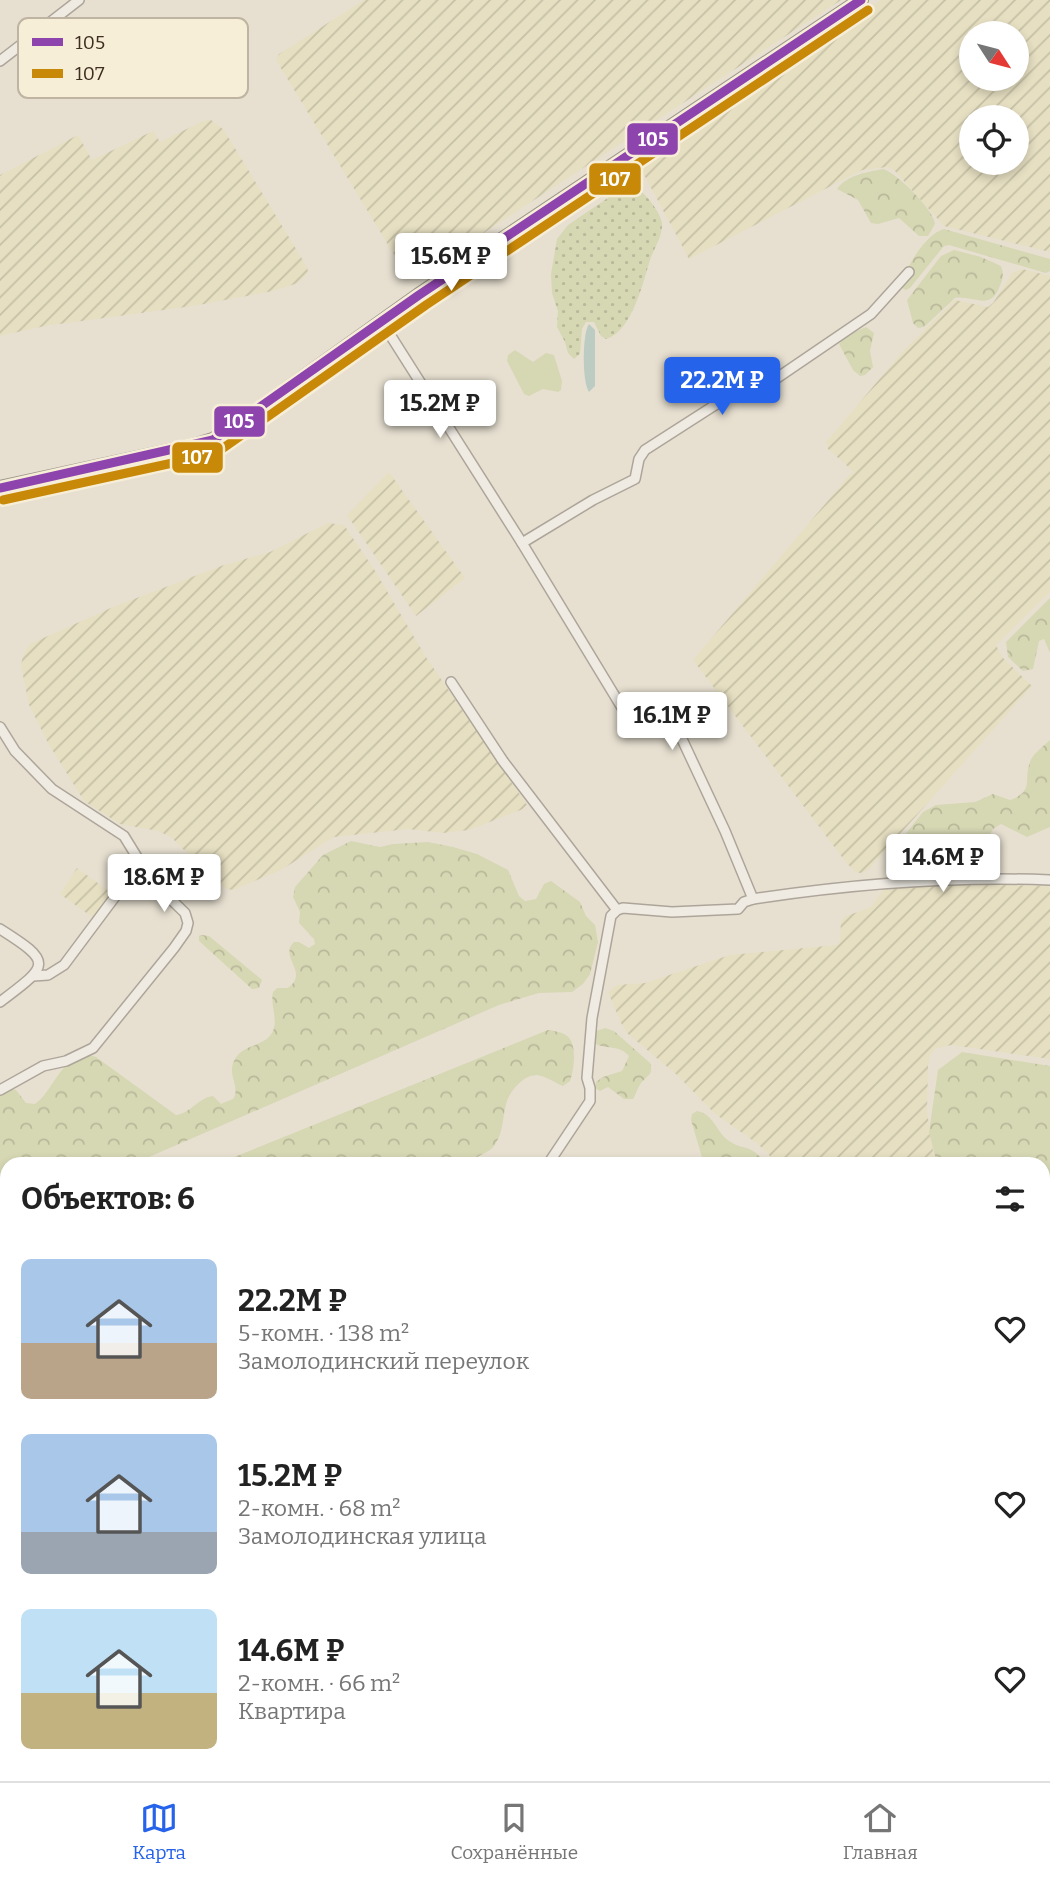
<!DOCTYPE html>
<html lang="ru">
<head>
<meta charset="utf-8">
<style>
	body { margin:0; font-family:Bitter,serif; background:#f2f2f2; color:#222; height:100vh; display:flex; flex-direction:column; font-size:26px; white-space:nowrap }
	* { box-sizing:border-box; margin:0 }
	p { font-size:23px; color:#767676 }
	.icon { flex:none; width:38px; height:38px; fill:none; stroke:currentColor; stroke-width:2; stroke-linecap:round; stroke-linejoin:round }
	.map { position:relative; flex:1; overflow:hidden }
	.sheet { position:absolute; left:0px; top:1157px; width:1050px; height:625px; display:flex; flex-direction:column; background:#fff; border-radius:21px 21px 0 0; box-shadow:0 4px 10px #0003 }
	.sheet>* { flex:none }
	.needle { width:46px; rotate:126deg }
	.fabs { position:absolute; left:959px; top:21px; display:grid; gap:14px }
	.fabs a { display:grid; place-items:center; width:70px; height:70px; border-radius:50%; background:#fff; box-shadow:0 4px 10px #0003; font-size:35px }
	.price { position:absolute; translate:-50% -60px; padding:0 16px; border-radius:7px; background:#fff; color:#222; font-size:23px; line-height:46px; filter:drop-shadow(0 2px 4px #0008) }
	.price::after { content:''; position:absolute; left:50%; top:42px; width:21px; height:16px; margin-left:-10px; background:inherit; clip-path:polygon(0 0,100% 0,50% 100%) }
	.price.on { background:#2563eb; color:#fff }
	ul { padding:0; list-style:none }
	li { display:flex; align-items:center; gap:21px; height:175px; padding:0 21px }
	li span { display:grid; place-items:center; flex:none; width:196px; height:140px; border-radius:10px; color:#555 }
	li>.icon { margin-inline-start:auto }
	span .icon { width:84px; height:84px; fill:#fffc; stroke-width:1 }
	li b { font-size:30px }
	h2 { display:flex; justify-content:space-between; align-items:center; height:84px; padding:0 21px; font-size:30px }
	.tab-bar { display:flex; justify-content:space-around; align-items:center; height:98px; border-top:2px solid #e0e0e0; background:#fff; font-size:19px; color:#767676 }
	.tab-bar a { display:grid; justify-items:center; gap:4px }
	.tab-bar .on { color:#2563eb }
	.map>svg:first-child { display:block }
	.farmland { fill:url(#farmland-furrows); fill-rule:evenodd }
	.grass { fill:url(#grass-dots) }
	.forest { fill:url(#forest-crowns) }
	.garden { fill:#d6d7b3 }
	.water { fill:#bcccc2 }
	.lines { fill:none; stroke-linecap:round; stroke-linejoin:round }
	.street-casing { stroke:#ada599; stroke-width:12 }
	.secondary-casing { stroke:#9c958a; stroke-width:16 }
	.street { stroke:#efebe3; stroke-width:9 }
	.secondary { stroke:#efebe3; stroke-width:12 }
	.bus-1-casing { stroke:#f7eed8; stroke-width:14 }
	.bus-2-casing { stroke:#f7eed8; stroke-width:14 }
	.bus-1 { stroke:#8e44ad; stroke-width:9 }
	.bus-2 { stroke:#c88808; stroke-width:9 }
	.key { fill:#f7eed8; stroke:#bfb4a1; stroke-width:2 }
	.key-label { font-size:19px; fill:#3d2e20 }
	.line-badge { stroke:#f7eed8; stroke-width:2.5 }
	.badge-label { font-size:19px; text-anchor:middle; font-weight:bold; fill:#fff }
</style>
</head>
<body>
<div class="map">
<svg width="1050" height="1781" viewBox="0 0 1050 1781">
	<defs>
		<pattern id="farmland-furrows" width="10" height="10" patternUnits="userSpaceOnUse" patternTransform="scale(1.75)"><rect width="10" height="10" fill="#e6dfc2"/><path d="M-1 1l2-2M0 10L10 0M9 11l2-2" fill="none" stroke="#c6c0a6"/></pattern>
		<pattern id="grass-dots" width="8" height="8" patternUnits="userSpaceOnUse" patternTransform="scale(1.75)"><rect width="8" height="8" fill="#d6d7b3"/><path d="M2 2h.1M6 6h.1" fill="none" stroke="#b9b99a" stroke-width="1.8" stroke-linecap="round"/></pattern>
		<pattern id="forest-crowns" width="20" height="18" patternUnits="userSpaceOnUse" patternTransform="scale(1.75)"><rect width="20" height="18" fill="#d6d7b3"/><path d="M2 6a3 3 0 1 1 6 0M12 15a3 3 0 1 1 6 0" fill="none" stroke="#b9b99a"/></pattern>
	</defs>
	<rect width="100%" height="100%" fill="#e7e0d1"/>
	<g class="farmland">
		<path d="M364 0H841L410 281 276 60 279 54Z"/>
		<path d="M881 0H1050V252L944 226 895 171 887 167 862 170 689 259 641 169 640 163 645 156ZM971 33H1017V79H971ZM971 117H1017V163H971Z"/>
		<path d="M211 120 224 130 307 267 308 272 305 276 298 283 273 291 193 306 45 326 0 336V175L78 135 92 160 153 131 160 142 203 121Z"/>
		<path d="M1022 269 1050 276V592L996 645 1002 657 1032 686 868 870 861 873 855 872 845 861 693 660 853 471 828 449 826 442 905 349 955 300 988 307 993 303 1012 273Z"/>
		<path d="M389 472 465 578 416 616 347 515Z"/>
		<path d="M328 523 344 525 374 569 426 657 527 805 523 809 469 830 443 833 408 829 334 837 281 870 233 890 227 889 216 882 171 837 158 831 120 824 84 801 48 743 29 705 21 665 23 655 30 644 113 607 221 566 270 552Z"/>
		<path d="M77 868 113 894 98 916 95 914 92 917 60 894Z"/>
		<path d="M956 884 1050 886V1059L951 1045 935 1049 930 1055 928 1066 927 1112 935 1164H774L768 1153 755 1142 714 1113 677 1075 628 1034 621 1023 608 992 617 985 645 983 730 955 837 945 840 941 841 921 844 917 871 907 883 890Z"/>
		<path d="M0 1278 7 1286V1407L0 1417Z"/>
		<path d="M7 1594V1774L288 1775 283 1781H0V1600Z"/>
		<path d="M1050 1739V1781H1012L1017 1775 1043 1774V1746Z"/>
		<path d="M440 1774H760V1775L755 1781H438Z"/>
		<path d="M786 1774 906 1775 912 1781H780Z"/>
	</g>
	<path class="grass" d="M633 186C643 189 661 213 662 223 663 236 654 248 650 260 643 282 632 332 606 339L601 336 594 322H586L582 329 580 354 574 359 568 353 565 342 557 327 558 311 552 293 551 274 557 239 568 225 621 189Z"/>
	<g class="forest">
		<path d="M883 169C897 173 934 210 935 224L928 236H919L899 218 878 224 871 223 858 200 837 189C847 175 867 172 883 169Z"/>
		<path d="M944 229 1050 259V271L1046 273 949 245 944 246 910 288 906 290 900 287C905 269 925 234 944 229Z"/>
		<path d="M954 250 981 257 1001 266C1004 274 1003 280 999 288 990 311 972 295 955 298L924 327 918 328 913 323 907 300 941 256Z"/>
		<path d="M866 327 874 333 870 351 873 367 865 375 860 376 853 370 839 344 846 336Z"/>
		<path d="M1050 598V653L1044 639 1039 641 1033 669 1023 671 1008 657 1006 642Z"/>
		<path d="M1050 740V827L1027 837 1001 824 993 829 981 851 968 865 925 874 912 872 897 855 896 846 923 812 936 805 975 802 993 794 1010 800C1035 791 1023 780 1030 762 1033 753 1044 746 1050 740Z"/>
		<path d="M351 841 380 847 393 844 428 842 453 847 477 854 508 870 519 896 525 901 536 899 544 884 551 881 580 902 586 916 595 925 598 942 590 974 583 984 572 992 539 993 499 1005 133 1164H7V1218L0 1221V1092L6 1088 16 1090 26 1103 35 1104C54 1092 64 1046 96 1057L176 1115C191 1113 198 1098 213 1096L221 1104 233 1099C241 1087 227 1075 234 1061 241 1044 266 1047 273 1031 278 1020 270 1003 273 992L277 988H288C310 972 278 957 294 942H299L309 948 315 944 314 939 299 923 300 912 293 897 295 887 323 855Z"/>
		<path d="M202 935 209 936 262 980 259 988 252 989 199 941V936Z"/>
		<path d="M605 1028 614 1031 650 1063C654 1074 648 1075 641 1083 638 1087 636 1094 633 1099H624L608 1087 600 1091 595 1088 596 1082 603 1077 622 1071 629 1056C619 1044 605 1050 594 1043L596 1031Z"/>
		<path d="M548 1030C554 1031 561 1032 566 1035 578 1043 574 1070 570 1081L563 1086C555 1083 546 1076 537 1075 524 1074 509 1092 506 1104 502 1119 504 1132 494 1146 489 1153 475 1156 467 1164H217Z"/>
		<path d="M962 1052 1050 1066V1318L1043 1323V1164H937L929 1132 938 1070Z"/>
		<path d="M697 1111C714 1114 716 1132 729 1141 744 1151 751 1143 766 1164H704L691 1120 692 1114Z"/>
		<path d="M7 1412V1579L0 1588V1423Z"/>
		<path d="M913 1775H1000L999 1781H920Z"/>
	</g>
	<path class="garden" d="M515 350 533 362 546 353 554 355 562 381 561 390 558 392 543 389 529 396 524 394 507 361 508 355Z"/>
	<path class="water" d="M589 324 595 330V386L589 392C582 383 582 333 589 324Z"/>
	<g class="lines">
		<defs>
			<g id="street">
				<path d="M0 61 79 0"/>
				<path d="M382 322 522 543 624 711 658 717 669 724 681 737 725 831 753 899C852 884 950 876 1050 880"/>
				<path d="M522 543 593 500 635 479 639 459 645 450 726 398 777 378 871 314 909 272"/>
				<path d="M451 682 503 761 617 910"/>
				<path d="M0 727 15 751 52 789 124 836 151 880 185 913 188 923 186 931 174 948 93 1048 66 1061 43 1066 0 1090"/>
				<path d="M0 929C54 963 49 965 0 1002"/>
				<path d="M33 976 48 975 64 965 123 886 142 868"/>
				<path d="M548 1164 590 1101V1088L587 1078 592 1018 611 916 617 910 623 908 672 912 738 909 744 902 753 899"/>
			</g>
			<path id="secondary" d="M0 488 197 445 213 440 230 430 419 295 861 0"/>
		</defs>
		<use href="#street" class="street-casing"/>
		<use href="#secondary" class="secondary-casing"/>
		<use href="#street" class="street"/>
		<use href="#secondary" class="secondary"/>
		<defs>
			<path id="bus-1" d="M0 488 213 440 419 295 861 0"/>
			<path id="bus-2" d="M3 500 200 457 219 451 426 305 868 10"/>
		</defs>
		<use href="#bus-1" class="bus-1-casing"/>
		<use href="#bus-2" class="bus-2-casing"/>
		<use href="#bus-1" class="bus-1"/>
		<use href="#bus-2" class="bus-2"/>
	</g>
	<rect x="18" y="18" width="230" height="80" rx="10" class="key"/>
	<rect x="32" y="38" width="31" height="8" fill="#8e44ad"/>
	<rect x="32" y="69" width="31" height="9" fill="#c88808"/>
	<g class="key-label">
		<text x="75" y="49">105</text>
		<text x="75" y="80">107</text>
	</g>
	<g class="line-badge">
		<rect x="626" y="122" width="53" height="34" rx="7" fill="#8e44ad"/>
		<rect x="588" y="162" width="54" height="34" rx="7" fill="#c88808"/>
		<rect x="213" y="405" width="53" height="33" rx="7" fill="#8e44ad"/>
		<rect x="171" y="441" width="53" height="33" rx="7" fill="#c88808"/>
	</g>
	<g class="badge-label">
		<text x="653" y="146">105</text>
		<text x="615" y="186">107</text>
		<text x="239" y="428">105</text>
		<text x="197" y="464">107</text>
	</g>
</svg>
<div class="fabs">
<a><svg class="needle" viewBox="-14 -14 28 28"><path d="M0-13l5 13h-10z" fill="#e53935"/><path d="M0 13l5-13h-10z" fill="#767676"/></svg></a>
<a><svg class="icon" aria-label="locate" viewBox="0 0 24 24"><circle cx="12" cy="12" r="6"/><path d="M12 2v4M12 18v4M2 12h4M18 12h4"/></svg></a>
</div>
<b class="price" style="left:451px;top:293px">15.6M ₽</b>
<b class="price on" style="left:722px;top:417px">22.2M ₽</b>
<b class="price" style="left:440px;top:440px">15.2M ₽</b>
<b class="price" style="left:672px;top:752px">16.1M ₽</b>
<b class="price" style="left:943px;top:894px">14.6M ₽</b>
<b class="price" style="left:164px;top:914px">18.6M ₽</b>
<section class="sheet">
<h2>Объектов: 6<svg class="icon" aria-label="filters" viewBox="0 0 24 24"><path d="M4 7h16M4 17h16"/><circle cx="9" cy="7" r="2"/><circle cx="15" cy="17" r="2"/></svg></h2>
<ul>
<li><span style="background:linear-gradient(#a9c7e8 60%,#b9a48a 0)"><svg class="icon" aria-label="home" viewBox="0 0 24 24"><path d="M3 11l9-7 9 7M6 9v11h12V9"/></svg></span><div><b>22.2M ₽</b><p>5-комн. · 138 m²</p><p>Замолодинский переулок</p></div><svg class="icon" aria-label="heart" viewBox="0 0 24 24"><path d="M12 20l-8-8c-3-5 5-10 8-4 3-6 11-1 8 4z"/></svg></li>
<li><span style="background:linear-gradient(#a9c7e8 70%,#9aa5b1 0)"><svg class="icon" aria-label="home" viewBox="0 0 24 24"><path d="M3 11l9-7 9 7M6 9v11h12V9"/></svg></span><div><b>15.2M ₽</b><p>2-комн. · 68 m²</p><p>Замолодинская улица</p></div><svg class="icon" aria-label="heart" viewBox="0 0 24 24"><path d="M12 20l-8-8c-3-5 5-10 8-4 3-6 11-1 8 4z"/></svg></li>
<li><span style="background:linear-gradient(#bfe0f5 60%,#c2b280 0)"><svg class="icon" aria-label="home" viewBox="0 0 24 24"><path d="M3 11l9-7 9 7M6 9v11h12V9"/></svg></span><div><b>14.6M ₽</b><p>2-комн. · 66 m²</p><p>Квартира</p></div><svg class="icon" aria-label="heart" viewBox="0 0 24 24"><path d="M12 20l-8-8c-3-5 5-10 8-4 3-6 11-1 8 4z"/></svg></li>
</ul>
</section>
</div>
<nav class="tab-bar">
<a class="on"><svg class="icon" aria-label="map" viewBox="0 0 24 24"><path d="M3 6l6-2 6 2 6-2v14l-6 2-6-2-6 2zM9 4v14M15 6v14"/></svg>Карта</a>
<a><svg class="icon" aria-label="saved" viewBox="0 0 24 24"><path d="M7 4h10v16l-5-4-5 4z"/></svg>Сохранённые</a>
<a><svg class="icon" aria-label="home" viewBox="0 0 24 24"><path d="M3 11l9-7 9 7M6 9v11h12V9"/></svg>Главная</a>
</nav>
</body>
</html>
